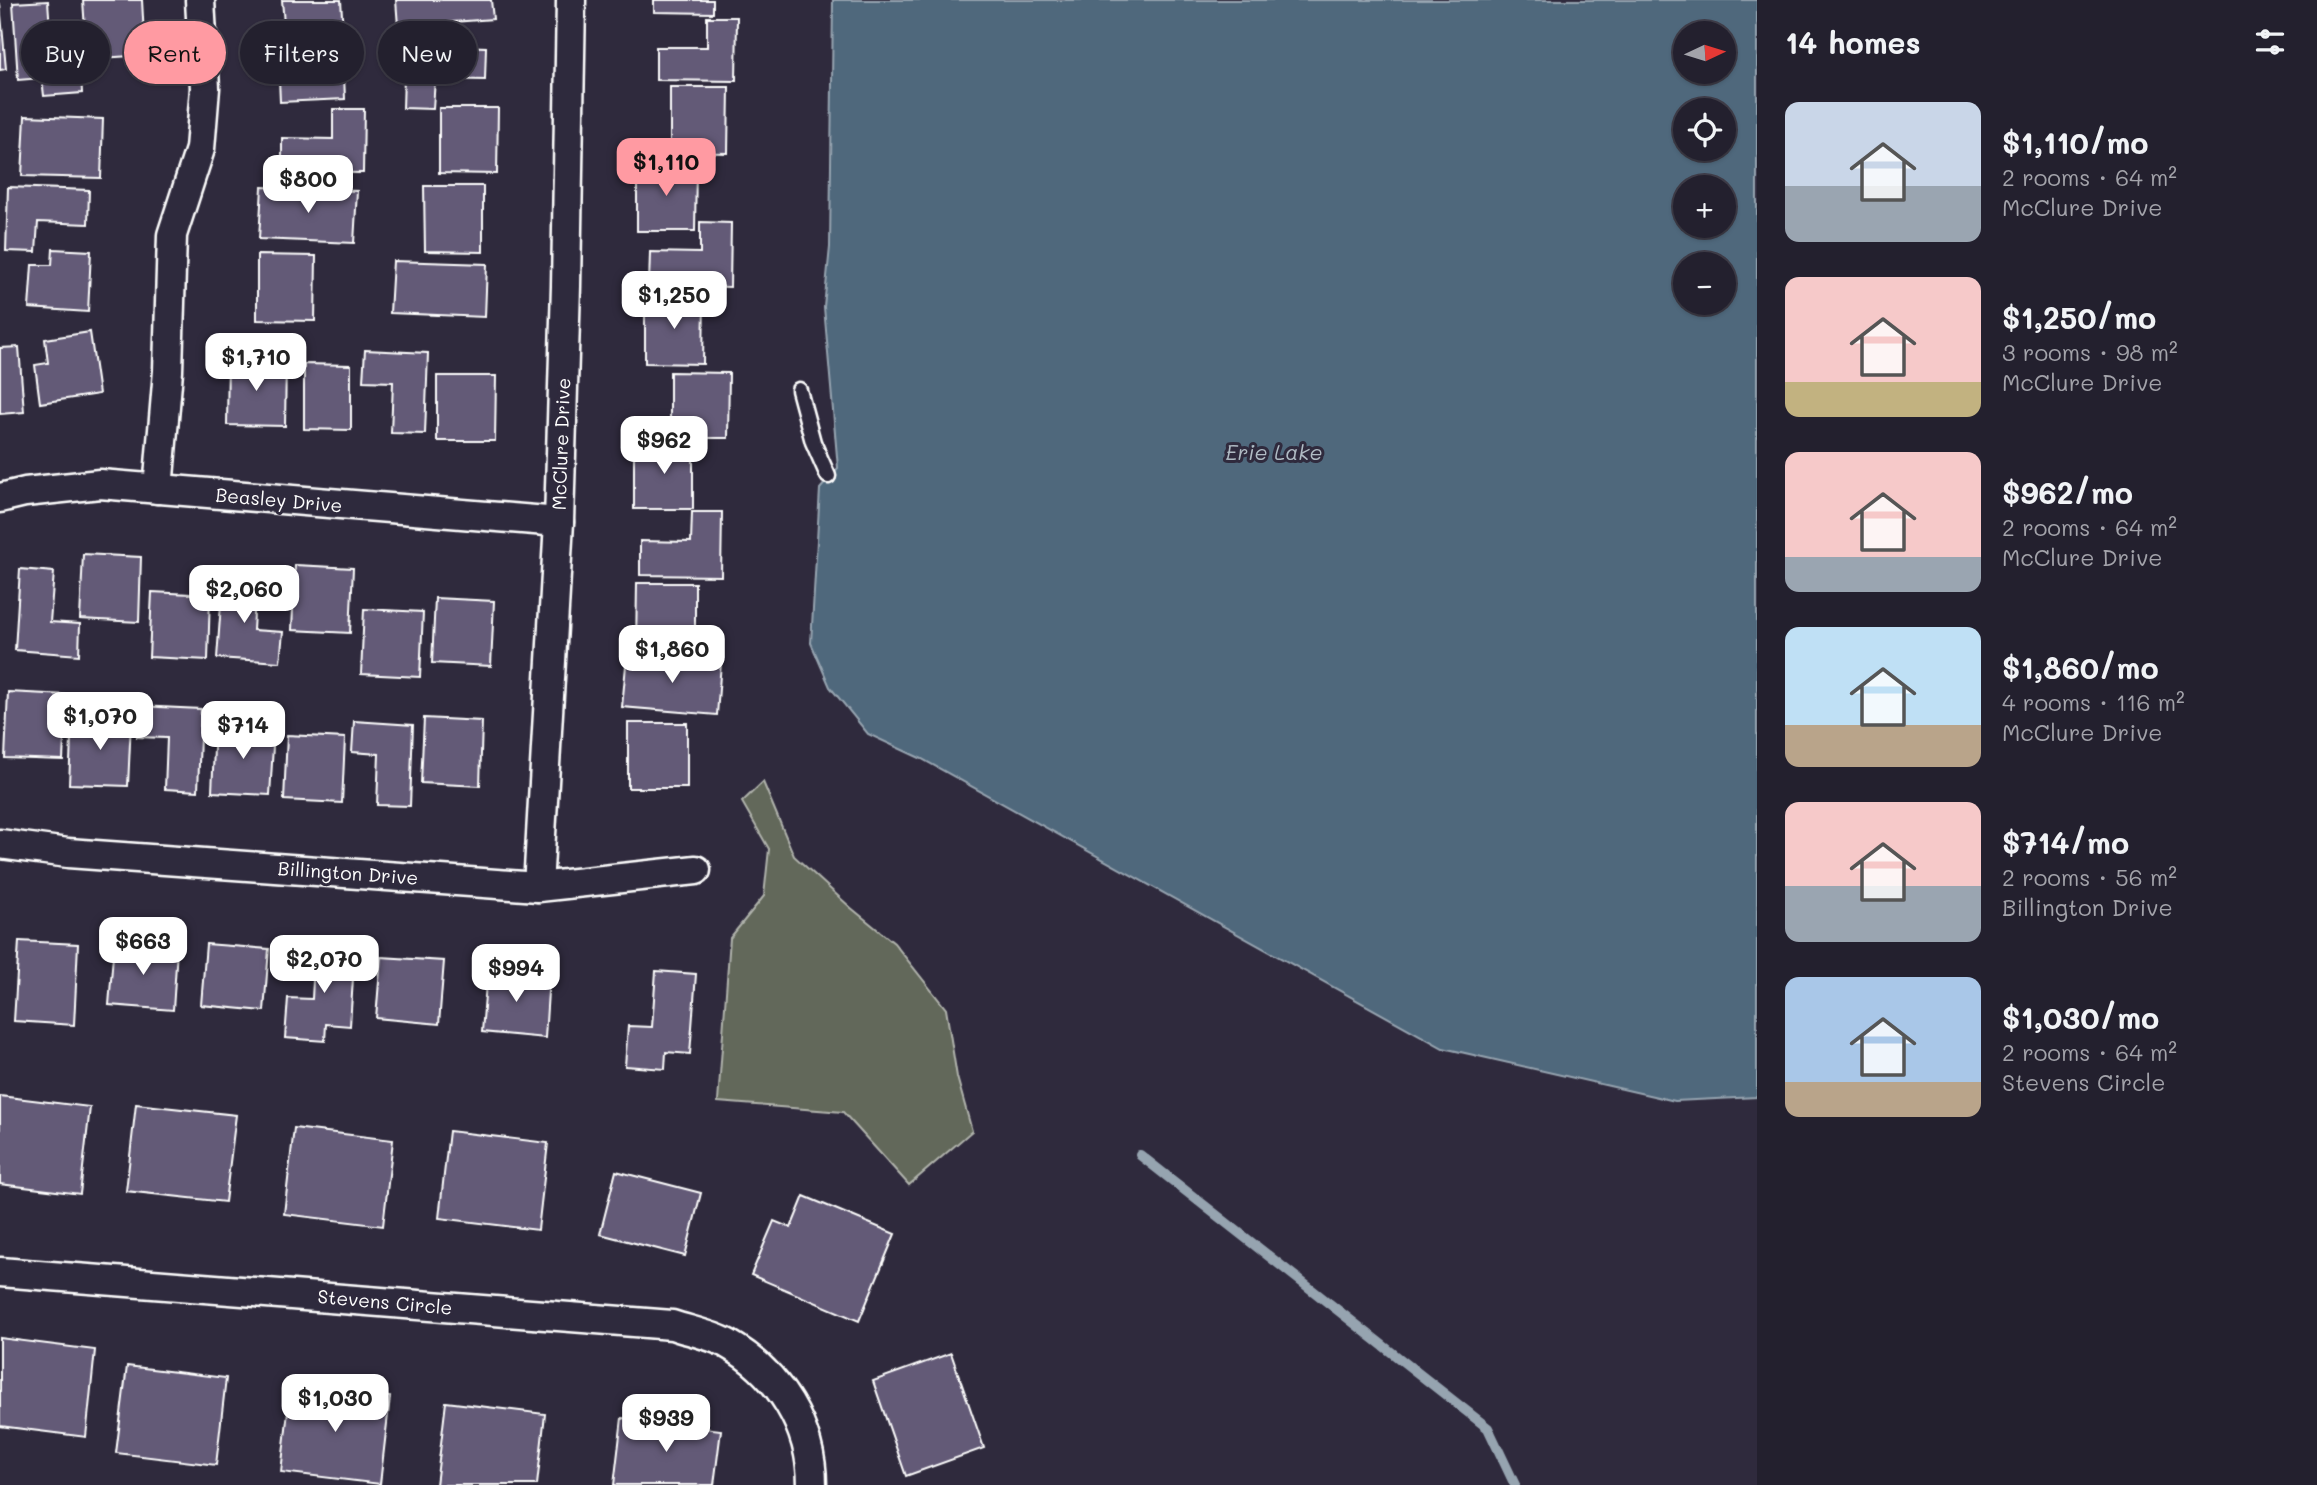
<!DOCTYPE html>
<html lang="en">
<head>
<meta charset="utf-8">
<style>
	body { margin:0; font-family:Mali,sans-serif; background:#2b2836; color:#f1f3f6; height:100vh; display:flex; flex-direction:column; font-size:26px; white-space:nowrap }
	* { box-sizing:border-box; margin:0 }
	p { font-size:23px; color:#a3a3aa }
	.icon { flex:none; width:38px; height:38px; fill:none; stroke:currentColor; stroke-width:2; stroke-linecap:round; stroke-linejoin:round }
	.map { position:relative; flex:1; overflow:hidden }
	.drawer { display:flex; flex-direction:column; background:#23202e; width:560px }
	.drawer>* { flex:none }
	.guide { position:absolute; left:21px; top:21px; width:665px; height:63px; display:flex; gap:14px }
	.needle { width:46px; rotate:86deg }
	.fabs { position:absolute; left:1673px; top:21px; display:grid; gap:14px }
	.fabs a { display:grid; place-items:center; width:63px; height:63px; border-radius:50%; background:#23202e; box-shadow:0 2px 5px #0004,0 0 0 2px #403e4a; font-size:35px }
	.price { position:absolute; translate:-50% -60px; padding:0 16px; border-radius:14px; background:#fff; color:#222; font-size:23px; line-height:46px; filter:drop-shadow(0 2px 4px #0008) }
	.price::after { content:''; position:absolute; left:50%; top:42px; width:21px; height:16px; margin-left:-10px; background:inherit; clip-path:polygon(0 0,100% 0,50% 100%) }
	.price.current { background:#ff9aa2; color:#111 }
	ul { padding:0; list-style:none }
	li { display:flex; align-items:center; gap:21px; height:175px; padding:0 28px }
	li span { display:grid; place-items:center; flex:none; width:196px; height:140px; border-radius:14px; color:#555 }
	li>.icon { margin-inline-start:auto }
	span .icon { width:84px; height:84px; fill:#fffc; stroke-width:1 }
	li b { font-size:30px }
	h2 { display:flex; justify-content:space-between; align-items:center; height:84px; padding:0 28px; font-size:30px }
	.pill { padding:0 24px; border-radius:32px; background:#23202e; box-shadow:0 2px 5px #0004,0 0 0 2px #403e4a; font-size:24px; line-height:63px }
	.pill.current { background:#ff9aa2; color:#111 }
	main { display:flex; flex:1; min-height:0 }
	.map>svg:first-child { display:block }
	.green { fill:#62675a; stroke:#b0b3ac; stroke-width:2 }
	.water { fill:#50677b; stroke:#96a4b0; stroke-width:2; fill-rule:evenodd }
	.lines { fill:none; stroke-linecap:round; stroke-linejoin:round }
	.stream { stroke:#96a4b0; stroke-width:10 }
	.building { fill:#635a77; stroke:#fff; stroke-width:2 }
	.service-casing { stroke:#fff; stroke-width:19 }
	.minor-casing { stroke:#fff; stroke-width:33 }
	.service { stroke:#2f2a3d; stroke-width:14 }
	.minor { stroke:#2f2a3d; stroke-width:28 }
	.labels { text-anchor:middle; stroke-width:6; stroke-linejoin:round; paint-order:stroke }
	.street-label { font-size:19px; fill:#fff; stroke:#2f2a3d }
	.water-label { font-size:21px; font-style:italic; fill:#b0bbc4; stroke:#2f2a3d }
</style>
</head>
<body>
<main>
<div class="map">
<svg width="1757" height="1485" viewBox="0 0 1757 1485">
	<rect width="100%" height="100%" fill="#2f2a3d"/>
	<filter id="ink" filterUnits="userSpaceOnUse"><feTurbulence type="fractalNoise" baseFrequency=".0143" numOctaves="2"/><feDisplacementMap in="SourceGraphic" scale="14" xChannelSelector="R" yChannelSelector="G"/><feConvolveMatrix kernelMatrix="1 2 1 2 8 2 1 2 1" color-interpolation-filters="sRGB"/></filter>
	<g filter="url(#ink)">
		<path class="green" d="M763 782 794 856 850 907 894 943 946 1009 957 1077 972 1131 909 1185 843 1112 718 1102 730 938 764 896 769 849 742 802Z"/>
		<path class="water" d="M833 0H1757V1097L1675 1101 1443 1048 922 759 868 734 830 687 811 643 820 489 838 468 824 307 830 247ZM1685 33H1724V72H1685ZM1685 110H1724V149H1685ZM1685 187H1724V226H1685ZM1685 264H1724V303H1685Z"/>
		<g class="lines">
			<path class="stream" d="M1140 1155 1488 1428 1515 1485"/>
		</g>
		<g class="building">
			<path d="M83 0H142L145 55 87 59Z"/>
			<path d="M282 0H341L343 31 285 35Z"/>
			<path d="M396 0H491L493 19 398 26Z"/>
			<path d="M654 0H713V13L654 12Z"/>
			<path d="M48 1 52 57 80 54 82 93 44 96 42 78 18 80 13 3Z"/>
			<path d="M0 4 6 69 0 70Z"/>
			<path d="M707 17H737L736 81 656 80V47H707Z"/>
			<path d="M405 44 486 47 485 80 435 79 433 109 403 108Z"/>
			<path d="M343 51 345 99 280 102 278 55Z"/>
			<path d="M670 87H729L728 153 670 152Z"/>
			<path d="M439 108H498L497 174 439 173Z"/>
			<path d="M333 109H364L363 173 282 172V138L333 139Z"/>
			<path d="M25 116 103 119 101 178 22 176Z"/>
			<path d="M637 166H696L695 231H637Z"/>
			<path d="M424 186H483V252L425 251Z"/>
			<path d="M8 187 89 190 88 224 38 222 36 252 6 251Z"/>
			<path d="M262 187 357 191 354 243 259 239Z"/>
			<path d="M700 222 731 223 730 287 649 285 650 252 700 253Z"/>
			<path d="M53 249 91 251 88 312 29 308 32 265H52Z"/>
			<path d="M257 255 316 256 315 321 257 320Z"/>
			<path d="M393 261 487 264 485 317 390 313Z"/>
			<path d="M645 298H704L703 364 645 363Z"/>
			<path d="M90 332 99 394 40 403 35 365 48 363 45 339Z"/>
			<path d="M19 347 24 412 0 414V348Z"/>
			<path d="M365 350 428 353 425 434 391 433 393 382 363 381Z"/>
			<path d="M228 360 286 361 285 426 227 425Z"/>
			<path d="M304 364 351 365V430L304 429Z"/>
			<path d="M670 372 729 373 728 438H670Z"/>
			<path d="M437 376H496L495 441H437Z"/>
			<rect x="634" y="444" width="59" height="65"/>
			<path d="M692 512H722L721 576 640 575V541L691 542Z"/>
			<path d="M83 554 141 557 139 622 80 619Z"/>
			<path d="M295 565 353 568 350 633 292 630Z"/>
			<path d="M20 569 54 572 50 622 80 624 79 655 15 650Z"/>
			<path d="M223 577 256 579 253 630 283 632 280 662 217 658Z"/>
			<path d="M637 583H695V648H636Z"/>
			<path d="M152 592 210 595 208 660 149 657Z"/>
			<path d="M435 598 494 601 491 666 432 663Z"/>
			<path d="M364 609 423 612 420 677 361 674Z"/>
			<path d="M627 655 721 662 717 715 622 707Z"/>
			<path d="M8 692 66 695 63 760 5 758Z"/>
			<path d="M138 706 201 709 198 791 165 789 167 738 137 737Z"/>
			<path d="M72 718 131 721 128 786 69 784Z"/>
			<path d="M424 718 482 721 480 786 421 783Z"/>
			<path d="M354 721 413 725 410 806 377 805 379 754 352 752Z"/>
			<rect x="628" y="723" width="59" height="65"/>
			<path d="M215 727 274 730 270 795 212 792Z"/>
			<path d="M287 735 345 738 342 803 284 800Z"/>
			<path d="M19 941 78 944 74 1025 14 1021Z"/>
			<path d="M114 943 177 949 173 1010 109 1005Z"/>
			<path d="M315 943 355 946 350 1026 326 1024 325 1041 285 1038 288 998 312 999Z"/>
			<path d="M206 944 269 949 264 1011 201 1005Z"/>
			<path d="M381 957 444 961 439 1024 376 1018Z"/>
			<path d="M487 971 549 976 545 1038 482 1032Z"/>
			<path d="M656 971 696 974 690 1054 666 1052 665 1069 625 1066 628 1026 652 1027Z"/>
			<path d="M0 1096 90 1107 80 1194 0 1184Z"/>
			<path d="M136 1104 236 1115 225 1202 126 1191Z"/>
			<path d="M294 1128 393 1140 383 1226 284 1214Z"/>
			<path d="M449 1131 548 1143 538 1230 439 1218Z"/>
			<path d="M616 1171 701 1193 685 1256 600 1234Z"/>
			<path d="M804 1196 895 1234 859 1321 751 1275 774 1221 791 1228Z"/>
			<path d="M0 1338 95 1350 86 1437 0 1426Z"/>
			<path d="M951 1353 984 1448 906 1476 873 1381Z"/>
			<path d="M127 1366 226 1378 216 1465 116 1453Z"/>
			<path d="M291 1385 390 1397 380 1484 281 1472Z"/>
			<path d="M446 1402 545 1414 537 1485H436Z"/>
			<path d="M622 1418 721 1430 714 1485H614Z"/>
		</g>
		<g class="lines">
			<defs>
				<path id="service" d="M799 390 813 442 828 476"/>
				<g id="minor">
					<path d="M158 489 168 371 172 235 200 149 205 88 200 0"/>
					<path d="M0 498 25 492 100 484 559 522"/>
					<path d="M0 844 68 853 538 887 696 870"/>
					<path d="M538 887 559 522 566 286 571 0"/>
					<path d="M0 1272 672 1325C690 1331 712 1335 728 1344 779 1373 812 1427 812 1485"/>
				</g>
			</defs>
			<use href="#service" class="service-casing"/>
			<use href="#minor" class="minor-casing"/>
			<use href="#service" class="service"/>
			<use href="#minor" class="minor"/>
		</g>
	</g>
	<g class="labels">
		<g class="street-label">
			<text transform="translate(561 444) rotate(-88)" y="7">McClure Drive</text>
			<text transform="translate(279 500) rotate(5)" y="7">Beasley Drive</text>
			<text transform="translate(348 873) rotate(4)" y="7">Billington Drive</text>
			<text transform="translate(385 1302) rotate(5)" y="7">Stevens Circle</text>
		</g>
		<g class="water-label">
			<text x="1274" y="460">Erie Lake</text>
		</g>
	</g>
</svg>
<div class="fabs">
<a><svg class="needle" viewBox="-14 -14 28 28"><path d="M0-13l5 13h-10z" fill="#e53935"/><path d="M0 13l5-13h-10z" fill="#a3a3aa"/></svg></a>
<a><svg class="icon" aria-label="locate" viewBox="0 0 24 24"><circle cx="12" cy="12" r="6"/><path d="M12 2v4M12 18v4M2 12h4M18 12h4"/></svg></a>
<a>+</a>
<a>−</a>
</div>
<b class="price current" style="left:666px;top:198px">$1,110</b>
<b class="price" style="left:308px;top:215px">$800</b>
<b class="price" style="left:674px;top:331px">$1,250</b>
<b class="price" style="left:256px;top:393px">$1,710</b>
<b class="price" style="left:664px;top:476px">$962</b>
<b class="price" style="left:244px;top:625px">$2,060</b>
<b class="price" style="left:672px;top:685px">$1,860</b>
<b class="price" style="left:100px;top:752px">$1,070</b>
<b class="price" style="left:243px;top:761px">$714</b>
<b class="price" style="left:143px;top:977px">$663</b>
<b class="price" style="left:324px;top:995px">$2,070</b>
<b class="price" style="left:516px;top:1004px">$994</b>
<b class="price" style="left:335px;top:1434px">$1,030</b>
<b class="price" style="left:666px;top:1454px">$939</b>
<div class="guide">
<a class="pill">Buy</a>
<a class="pill current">Rent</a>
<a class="pill">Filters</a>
<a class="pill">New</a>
</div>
</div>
<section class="drawer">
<h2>14 homes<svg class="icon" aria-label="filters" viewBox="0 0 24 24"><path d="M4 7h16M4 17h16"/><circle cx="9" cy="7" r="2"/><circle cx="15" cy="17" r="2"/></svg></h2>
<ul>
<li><span style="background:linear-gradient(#c9d6e8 60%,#9aa5b1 0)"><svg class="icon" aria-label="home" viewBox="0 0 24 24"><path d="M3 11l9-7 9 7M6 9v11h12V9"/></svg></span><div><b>$1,110/mo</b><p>2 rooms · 64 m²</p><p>McClure Drive</p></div></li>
<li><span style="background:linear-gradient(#f6c9c9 75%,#c2b280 0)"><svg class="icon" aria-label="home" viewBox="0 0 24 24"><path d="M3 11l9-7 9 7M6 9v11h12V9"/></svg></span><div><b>$1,250/mo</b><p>3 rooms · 98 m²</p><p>McClure Drive</p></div></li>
<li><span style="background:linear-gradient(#f6c9c9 75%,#9aa5b1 0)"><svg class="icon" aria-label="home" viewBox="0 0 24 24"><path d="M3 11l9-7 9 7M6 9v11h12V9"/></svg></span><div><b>$962/mo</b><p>2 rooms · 64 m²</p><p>McClure Drive</p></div></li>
<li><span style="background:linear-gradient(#bfe0f5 70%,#b9a48a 0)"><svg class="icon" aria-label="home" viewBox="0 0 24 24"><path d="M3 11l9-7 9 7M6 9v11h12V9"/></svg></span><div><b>$1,860/mo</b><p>4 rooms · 116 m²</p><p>McClure Drive</p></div></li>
<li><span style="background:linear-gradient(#f6c9c9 60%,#9aa5b1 0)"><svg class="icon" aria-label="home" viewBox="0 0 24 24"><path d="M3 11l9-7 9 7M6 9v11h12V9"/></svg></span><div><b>$714/mo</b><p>2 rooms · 56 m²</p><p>Billington Drive</p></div></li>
<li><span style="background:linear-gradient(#a9c7e8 75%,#b9a48a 0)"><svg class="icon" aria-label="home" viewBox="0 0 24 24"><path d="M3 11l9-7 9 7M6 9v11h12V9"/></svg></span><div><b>$1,030/mo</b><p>2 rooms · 64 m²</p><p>Stevens Circle</p></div></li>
</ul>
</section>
</main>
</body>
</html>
